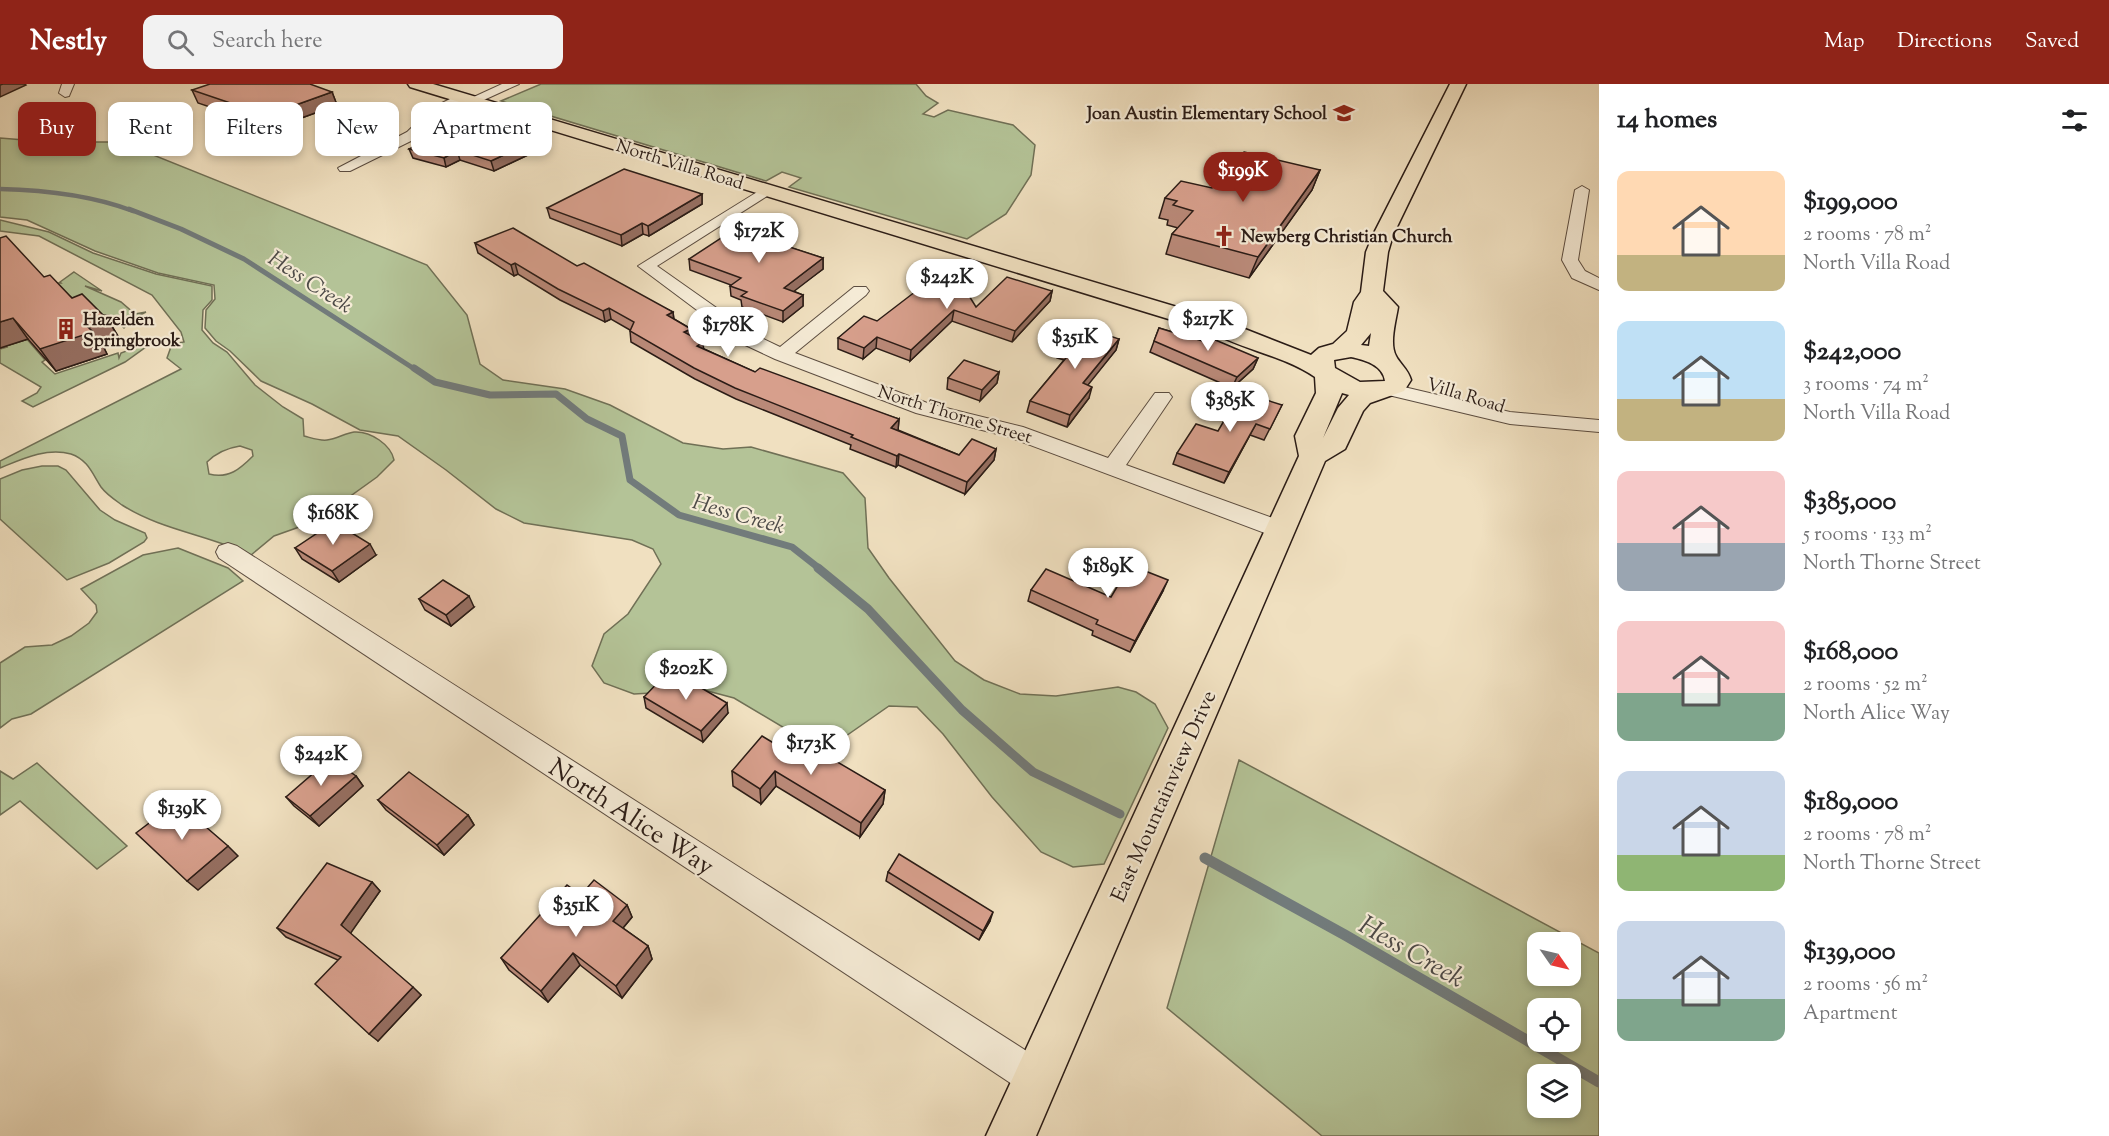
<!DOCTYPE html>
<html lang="en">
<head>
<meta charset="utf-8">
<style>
	body { margin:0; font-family:"Sorts Mill Goudy",serif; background:#f2f2f2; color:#202124; height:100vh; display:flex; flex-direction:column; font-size:22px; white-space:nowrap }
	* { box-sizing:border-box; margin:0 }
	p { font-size:20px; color:#757577 }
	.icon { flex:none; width:33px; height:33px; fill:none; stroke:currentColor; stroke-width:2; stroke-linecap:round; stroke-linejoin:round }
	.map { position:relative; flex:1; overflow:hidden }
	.side { display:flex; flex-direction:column; background:#fff; width:510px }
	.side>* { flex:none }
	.top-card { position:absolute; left:18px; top:18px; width:570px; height:54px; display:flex; gap:12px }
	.needle { width:39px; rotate:124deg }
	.buttons { position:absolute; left:1527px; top:848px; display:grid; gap:12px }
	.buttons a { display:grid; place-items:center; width:54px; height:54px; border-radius:12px; background:#fff; box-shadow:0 3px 9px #0003; font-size:30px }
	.price { position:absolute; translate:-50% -51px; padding:0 14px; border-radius:21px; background:#fff; color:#222; font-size:20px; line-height:39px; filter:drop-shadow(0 2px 3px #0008) }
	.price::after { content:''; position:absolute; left:50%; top:36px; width:18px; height:14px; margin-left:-9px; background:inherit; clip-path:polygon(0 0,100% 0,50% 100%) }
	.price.current { background:#8f2418; color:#fff }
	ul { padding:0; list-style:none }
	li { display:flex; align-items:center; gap:18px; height:150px; padding:0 18px }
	li span { display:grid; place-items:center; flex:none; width:168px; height:120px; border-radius:12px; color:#555 }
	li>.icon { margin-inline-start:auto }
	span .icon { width:72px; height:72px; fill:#fffc; stroke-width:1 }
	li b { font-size:26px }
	h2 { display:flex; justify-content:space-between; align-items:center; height:72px; padding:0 18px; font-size:26px }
	.pill { padding:0 21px; border-radius:12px; background:#fff; box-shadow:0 3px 9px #0003; font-size:21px; line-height:54px }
	.pill.current { background:#8f2418; color:#fff }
	header { display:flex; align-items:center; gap:36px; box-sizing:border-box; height:84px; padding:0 30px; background:#8f2418; color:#fff }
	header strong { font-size:28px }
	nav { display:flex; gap:33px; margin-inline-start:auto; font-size:21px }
	.search { width:420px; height:54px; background:#f2f2f2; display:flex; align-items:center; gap:15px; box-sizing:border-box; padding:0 21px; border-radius:12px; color:#757577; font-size:22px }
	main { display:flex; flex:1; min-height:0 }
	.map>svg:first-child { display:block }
	.green { fill:#b4c397; stroke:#707056; stroke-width:1.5; fill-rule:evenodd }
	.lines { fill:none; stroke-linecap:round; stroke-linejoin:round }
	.stream-far4 { stroke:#727b7b; stroke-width:4.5 }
	.stream-far3 { stroke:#727b7b; stroke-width:5 }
	.stream-far2 { stroke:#727b7b; stroke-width:7 }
	.stream-far1 { stroke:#727b7b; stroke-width:9 }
	.stream { stroke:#727b7b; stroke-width:11 }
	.minor-casing { stroke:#5c4d40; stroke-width:2 }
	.major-casing { stroke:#2b1c16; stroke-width:3 }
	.minor { fill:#f5ebd6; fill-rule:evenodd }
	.major { fill:#f0e0c0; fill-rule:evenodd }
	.wall { fill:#b98978; stroke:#2b1c16; stroke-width:1.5 }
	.shaded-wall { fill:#966f62; stroke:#2b1c16; stroke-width:1.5 }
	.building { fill:#d79f8c; stroke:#2b1c16; stroke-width:1.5 }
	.labels { text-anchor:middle; stroke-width:4.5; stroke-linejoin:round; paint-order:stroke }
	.far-poi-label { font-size:18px; font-weight:bold; fill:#2b1c16; stroke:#f5ebd6; text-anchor:start }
	.far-street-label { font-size:18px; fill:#2b1c16; stroke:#f5ebd6 }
	.street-label { font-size:21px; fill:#2b1c16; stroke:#f5ebd6 }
	.water-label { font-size:22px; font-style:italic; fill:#4e4b48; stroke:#f5ebd6 }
	.near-street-label { font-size:26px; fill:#2b1c16; stroke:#f5ebd6 }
	.near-water-label { font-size:27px; font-style:italic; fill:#4e4b48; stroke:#f5ebd6 }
</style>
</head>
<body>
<header>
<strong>Nestly</strong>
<div class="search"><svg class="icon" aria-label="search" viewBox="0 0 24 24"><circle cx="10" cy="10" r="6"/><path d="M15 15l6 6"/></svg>Search here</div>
<nav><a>Map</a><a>Directions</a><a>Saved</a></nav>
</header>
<main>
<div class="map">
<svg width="1599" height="1052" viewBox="0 0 1599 1052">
	<rect width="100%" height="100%" fill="#f0e0c0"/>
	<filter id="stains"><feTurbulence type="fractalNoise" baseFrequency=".00333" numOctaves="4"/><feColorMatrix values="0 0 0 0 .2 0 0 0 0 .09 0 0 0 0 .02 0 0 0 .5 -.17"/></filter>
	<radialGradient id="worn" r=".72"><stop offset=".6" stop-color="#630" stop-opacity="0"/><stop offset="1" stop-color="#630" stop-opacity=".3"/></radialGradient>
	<g class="green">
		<path d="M541 0H916L926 12 938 19 923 30 934 33 948 26 1013 41 1035 61 1031 91 1006 130 967 155 789 103 801 94 782 88 766 97 501 17Z"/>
		<path d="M0 54 49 58H121L427 181 467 231 480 280 503 296 565 305 610 321 683 359 723 365 751 363 843 389 865 414 868 464 889 494 955 577 984 596 1020 610 1056 612 1118 603 1136 608 1155 620 1168 644 1104 780 1073 783 1041 768 992 713 943 650 917 623 889 622 843 654 791 648 734 614 704 606 634 610 604 599 592 582 604 550 628 530 661 480 653 465 632 456 524 439 496 425 446 386 398 352 360 346 312 320 261 297 230 267 216 257 205 244 206 226 215 215 214 201 158 189 95 167 27 136 0 133Z"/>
		<path d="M0 136 49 148 93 169 156 190 212 202V216L203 226 202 246 213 259 227 268 255 301 283 323 303 335 304 352C312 354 320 357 327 356 336 355 346 349 354 348 371 347 391 361 394 376L377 393 342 418 302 442 274 452 251 471C209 451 161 446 122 421 115 416 106 410 101 403 92 389 88 376 71 370 47 363 22 375 0 384V377L181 285 167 274 172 260 184 258 181 248 152 211 39 152 0 147ZM240 362 252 366 253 372C240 385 229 395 209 390L207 378C216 369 227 364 240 362Z"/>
		<path d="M74 188 102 207 85 202 121 218 135 230 146 228 132 235 124 244 109 231 86 230 56 199H61L60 198Z"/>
		<path d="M19 246 45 276 42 278 55 290 118 269 119 274 121 269 150 258V260L125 278 33 323 22 317 37 309 41 303 0 279V265L7 263 0 254Z"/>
		<path d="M42 382H58L66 386 100 426 115 436 145 449 147 454 144 458 109 479 67 496 0 435V395L22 386Z"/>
		<path d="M178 464 228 484 243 497 31 630 12 635 0 644V579L25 563 52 561 71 552 89 539 97 528 96 521 81 505 143 471Z"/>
		<path d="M1239 676 1599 869V1052H1322L1167 924ZM1538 858H1570V891H1538ZM1538 924H1570V957H1538ZM1538 990H1570V1023H1538Z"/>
		<path d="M37 679 127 762 97 785 20 717 0 731V687L13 695Z"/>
	</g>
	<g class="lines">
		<path class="stream-far4" d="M0 105C45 106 91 111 133 127"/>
		<path class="stream-far3" d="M129 125 181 145 244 175 416 286"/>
		<path class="stream-far2" d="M414 284 435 298 490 311 556 310 587 335 622 352 630 396 679 431 792 463 820 485"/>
		<path class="stream-far1" d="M818 484 868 525 962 626 1033 688 1120 730"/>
		<path class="stream" d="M1205 774 1345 851 1599 998"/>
		<defs>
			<g id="minor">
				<path d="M62 0H74L69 12 65 13 59 9Z"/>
				<path d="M502 0H519L475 20 471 21 465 17Z"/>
				<path d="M460 10 466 14 464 17 442 30 417 54 350 87H340L338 84 407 48 432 24Z"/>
				<path d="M767 102 774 106 772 109 657 182 755 251 780 263 854 203H866L869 207 866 211 795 269 930 320 1023 343 1108 374 1155 309H1169L1172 313 1126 381 1289 440 1293 446 1289 452 1281 454 1273 452 1009 353 916 329 775 275 741 259 638 182Z"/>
				<path d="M1582 102 1589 106 1578 176 1585 187 1599 194V206L1572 194 1562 176 1575 106Z"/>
				<path d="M1387 299 1510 328 1599 336V348L1510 340 1380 309 1377 305 1380 301Z"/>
				<path d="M228 459 237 462 1050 982 1056 995 1050 1008 1037 1014 1024 1008 219 474 216 468 219 462Z"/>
			</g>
			<path id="major" d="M408 0H433L1227 238 1311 271 1319 264 1333 260 1347 247 1354 218 1361 208 1366 168 1373 151 1450 0H1466L1393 151 1388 168 1383 207 1398 223C1396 236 1389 260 1396 272 1400 280 1408 285 1411 296L1404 307 1370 319 1363 327 1345 365 1325 377 1036 1052H986L1299 372 1295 352 1316 309 1315 293C1284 272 1244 266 1211 248L410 3ZM1371 249 1369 262 1361 261ZM1351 273C1365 276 1383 281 1385 297L1360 298 1335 284 1334 276ZM1342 309 1349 311 1338 324 1323 354Z"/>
		</defs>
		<use href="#minor" class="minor-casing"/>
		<use href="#major" class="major-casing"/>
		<use href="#minor" class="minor"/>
		<use href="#major" class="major"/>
	</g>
	<g class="wall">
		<path d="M192 6 332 8 337 21 285 40 256 33 254 38 198 19Z"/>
		<path d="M547 51 549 61 494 87 460 76 446 83 413 74 409 65Z"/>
		<path d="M1320 86 1312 106 1249 194 1166 170 1172 150 1178 144 1167 141 1168 136 1159 134 1165 114 1212 104Z"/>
		<path d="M702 110V120L649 152 643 150 622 162 550 134 547 124Z"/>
		<path d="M778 157 776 159 823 174V185L793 207 803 211V222L783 238 742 223 741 216 731 212 730 202 731 201 690 186 689 175Z"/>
		<path d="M475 159 577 182 673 228 674 235 691 245 692 252 704 265 755 288 899 335 898 346 959 371 996 365 994 376 965 410 898 381 896 383 850 365 851 361 736 315 695 295 631 258 630 247V246L611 235 605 238 560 216 518 190 514 192 478 169Z"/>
		<path d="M44 193 72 214 108 236 121 257 104 264 107 270 56 287 28 255 0 264Z"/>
		<path d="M1052 207 1050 217 1012 258 952 237 910 277 876 264 863 275 838 265V254L877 237 976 223Z"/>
		<path d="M1159 244 1258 274 1253 285 1232 304 1150 268Z"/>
		<path d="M1119 255 1116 266 1087 301 1089 314 1067 343 1027 328 1030 317 1064 276 1057 274 1059 263Z"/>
		<path d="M999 288 997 299 980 317 947 305 948 294Z"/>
		<path d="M1282 321 1264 356 1250 351 1224 399 1173 380 1177 369 1218 347Z"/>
		<path d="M295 464 376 471 339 498 302 475Z"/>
		<path d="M1031 506 1111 513 1163 507 1130 568 1092 551 1093 547 1028 517Z"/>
		<path d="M419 515 474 523 451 542 425 526Z"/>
		<path d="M644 613 728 629 703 658 646 624Z"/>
		<path d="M790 669 885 706 883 720 860 753 776 702 761 720 733 702 732 687Z"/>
		<path d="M356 692 363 702 319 742 294 722 286 713Z"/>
		<path d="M378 716 468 731 474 741 444 771 386 726Z"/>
		<path d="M888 788 990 837 979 856 886 797Z"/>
		<path d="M372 798 380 807 350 849 421 911 378 957 338 876 286 853 277 844Z"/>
		<path d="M581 811 627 821 632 833 623 844 648 862 652 875 622 914 580 881 548 918 509 886 501 874Z"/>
	</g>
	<g class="shaded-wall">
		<path d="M3 0H25L26 1 0 13V1Z"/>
		<path d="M332 8 337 21 285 40 279 27Z"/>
		<path d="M250 19 256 33 254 38 248 25Z"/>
		<path d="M547 51 549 61 494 87 491 77Z"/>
		<path d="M457 66 460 76 446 83 444 74Z"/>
		<path d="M1320 86 1312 106 1249 194 1258 173Z"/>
		<path d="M702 110V120L649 152 648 142Z"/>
		<path d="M642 139 643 150 622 162 621 151Z"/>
		<path d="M777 147 778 157 765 166V155Z"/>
		<path d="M823 174V185L784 215V204Z"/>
		<path d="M515 179 518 190 514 192 511 181Z"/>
		<path d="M1052 207 1050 217 1012 258 1015 247Z"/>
		<path d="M803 211V222L783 238V227Z"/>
		<path d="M609 224 611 235 605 238 603 227Z"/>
		<path d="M954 226 952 237 910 277 911 266Z"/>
		<path d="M673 228 674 239 667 231Z"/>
		<path d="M13 234 28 255 0 264V238Z"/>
		<path d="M108 236 121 257 104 264 107 270 56 287 40 265 88 243Z"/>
		<path d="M691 245 692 256 684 248Z"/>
		<path d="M877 253 876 264 863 275 864 264Z"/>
		<path d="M1119 255 1116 266 1080 311 1083 299Z"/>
		<path d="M703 258 704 269 697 262Z"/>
		<path d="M1258 274 1253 285 1232 304 1237 293Z"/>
		<path d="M999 288 997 299 980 317 982 306Z"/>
		<path d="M1092 303 1089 314 1067 343 1070 331Z"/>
		<path d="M899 335 898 347 891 344Z"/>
		<path d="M1256 340 1250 351 1224 399 1229 388Z"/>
		<path d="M996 365 994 376 965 410 967 398Z"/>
		<path d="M899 370 898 381 896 383 897 372Z"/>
		<path d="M370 460 376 471 339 498 332 487Z"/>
		<path d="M1168 496 1163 507 1130 568 1135 557Z"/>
		<path d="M469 512 474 523 451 542 446 531Z"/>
		<path d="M727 619 728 629 703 658 701 647Z"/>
		<path d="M775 687 776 702 761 720 760 705Z"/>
		<path d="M356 692 363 702 319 742 310 732Z"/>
		<path d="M885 706 883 720 860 753 861 739Z"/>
		<path d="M468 731 474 741 444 771 437 761Z"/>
		<path d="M228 762 238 772 198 806 187 797Z"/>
		<path d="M372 798 380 807 350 850 341 841Z"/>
		<path d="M627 821 632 833 618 850 613 837Z"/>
		<path d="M993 828 990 837 979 856 983 847Z"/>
		<path d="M648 862 652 875 622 914 616 902Z"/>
		<path d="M573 869 580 881 548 918 541 907Z"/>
		<path d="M413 903 421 911 378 957 369 950Z"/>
	</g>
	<g class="building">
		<path d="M210 0H310L332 8 279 27 250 19 248 25 192 6Z"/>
		<path d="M480 29 547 51 491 77 457 66 444 74 409 65Z"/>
		<path d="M1244 68 1320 86 1258 173 1172 150 1193 127 1173 121 1177 117 1165 114 1181 97 1212 104Z"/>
		<path d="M624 85 702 110 648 142 642 139 621 151 547 124Z"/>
		<path d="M747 137 777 147 765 155 823 174 784 204 803 211 783 227 741 212 747 208 730 202 741 194 689 175Z"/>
		<path d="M513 144 577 182 584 179 673 228 667 231 691 245 684 248 703 258 697 262 755 288 760 284 899 335 891 344 959 371 972 355 996 365 967 398 899 370 897 372 851 353 853 351 735 304 694 284 630 247 634 238 609 224 603 227 558 205 515 179 511 181 475 159Z"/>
		<path d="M6 152 44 193 50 191 72 214 82 210 108 236 88 243 93 248 40 265 13 234 0 238V154Z"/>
		<path d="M950 181 976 223 1007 193 1052 207 1015 247 954 226 911 266 877 253 864 264 838 254 864 232 877 237Z"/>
		<path d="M1078 241 1119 255 1083 299 1092 303 1070 331 1030 317 1072 267 1059 263Z"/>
		<path d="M1159 244 1209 259 1213 255 1258 274 1237 293 1154 257Z"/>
		<path d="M964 276 999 288 982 306 948 294Z"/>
		<path d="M1241 308 1282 321 1270 345 1256 340 1229 388 1177 369 1196 340 1218 347Z"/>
		<path d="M334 438 370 460 332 487 295 464Z"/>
		<path d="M1130 481 1168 496 1135 557 1096 540 1098 536 1031 506 1046 485 1111 513Z"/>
		<path d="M443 496 469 512 446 531 419 515Z"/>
		<path d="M667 589 678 595 681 592 727 619 701 647 644 613Z"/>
		<path d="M762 652 790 669 800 656 885 706 861 739 775 687 760 705 732 687Z"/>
		<path d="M331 674 356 692 310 732 286 713Z"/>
		<path d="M409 688 468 731 437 761 378 716Z"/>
		<path d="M177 718 228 762 187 797 136 749Z"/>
		<path d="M899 770 993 828 983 847 888 788Z"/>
		<path d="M327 779 372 798 341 841 413 903 369 950 315 900 341 873 277 844Z"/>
		<path d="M594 796 627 821 613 837 648 862 616 902 573 869 541 907 501 874 567 801 581 811Z"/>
	</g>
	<defs>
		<symbol id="school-bare" viewBox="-9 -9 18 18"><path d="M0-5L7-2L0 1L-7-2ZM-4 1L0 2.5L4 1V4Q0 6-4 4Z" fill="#8f2418" stroke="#f5ebd6" stroke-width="2.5" paint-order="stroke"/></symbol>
		<symbol id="church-bare" viewBox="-9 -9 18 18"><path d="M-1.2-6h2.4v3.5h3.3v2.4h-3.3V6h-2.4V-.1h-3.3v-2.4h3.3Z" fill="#8f2418" stroke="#f5ebd6" stroke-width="2.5" paint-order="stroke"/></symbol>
		<symbol id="building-bare" viewBox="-9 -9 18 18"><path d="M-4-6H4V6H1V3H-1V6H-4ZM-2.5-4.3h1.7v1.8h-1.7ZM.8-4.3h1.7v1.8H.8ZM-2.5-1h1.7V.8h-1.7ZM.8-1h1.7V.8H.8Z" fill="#8f2418" stroke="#f5ebd6" stroke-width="2.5" paint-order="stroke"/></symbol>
	</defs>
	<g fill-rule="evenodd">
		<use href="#school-bare" x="1329" y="14" width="30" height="30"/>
		<use href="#church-bare" x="1209" y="137" width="30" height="30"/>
		<use href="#building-bare" x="51" y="230" width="30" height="30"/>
	</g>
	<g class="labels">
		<g class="far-poi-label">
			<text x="1327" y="35" text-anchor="end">Joan Austin Elementary School</text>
			<text x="1241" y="158">Newberg Christian Church</text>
			<text x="83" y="241">Hazelden<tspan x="83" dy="21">Springbrook</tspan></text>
		</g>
		<g class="far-street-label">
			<text transform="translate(680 80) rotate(17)" y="6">North Villa Road</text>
			<text transform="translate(1466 311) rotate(17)" y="6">Villa Road</text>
			<text transform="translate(955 330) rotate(17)" y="6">North Thorne Street</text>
		</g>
		<g class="street-label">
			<text transform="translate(1163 712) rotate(-66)" y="7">East Mountainview Drive</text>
		</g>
		<g class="water-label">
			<text transform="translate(311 197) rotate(33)" y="8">Hess Creek</text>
			<text transform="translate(739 429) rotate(16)" y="8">Hess Creek</text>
		</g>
		<g class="near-street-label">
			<text transform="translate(632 732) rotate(33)" y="9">North Alice Way</text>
		</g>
		<g class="near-water-label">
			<text transform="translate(1412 867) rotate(30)" y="9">Hess Creek</text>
		</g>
	</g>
	<rect width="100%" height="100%" filter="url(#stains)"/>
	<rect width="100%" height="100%" fill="url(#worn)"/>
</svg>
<div class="buttons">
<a><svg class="needle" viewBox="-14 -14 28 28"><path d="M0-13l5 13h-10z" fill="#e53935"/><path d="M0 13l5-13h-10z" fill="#757577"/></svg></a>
<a><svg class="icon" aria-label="locate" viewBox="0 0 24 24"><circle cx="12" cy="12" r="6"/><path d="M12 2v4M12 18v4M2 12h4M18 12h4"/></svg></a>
<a><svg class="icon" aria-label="layers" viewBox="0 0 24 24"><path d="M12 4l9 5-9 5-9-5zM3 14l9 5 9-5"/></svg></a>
</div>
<b class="price current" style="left:1243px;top:119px">$199K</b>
<b class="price" style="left:759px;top:180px">$172K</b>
<b class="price" style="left:947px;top:226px">$242K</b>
<b class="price" style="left:1208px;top:268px">$217K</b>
<b class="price" style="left:728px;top:274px">$178K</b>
<b class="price" style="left:1075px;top:286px">$351K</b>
<b class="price" style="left:1230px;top:349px">$385K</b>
<b class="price" style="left:333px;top:462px">$168K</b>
<b class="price" style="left:1108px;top:515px">$189K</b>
<b class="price" style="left:686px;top:617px">$202K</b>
<b class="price" style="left:811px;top:692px">$173K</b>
<b class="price" style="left:321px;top:703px">$242K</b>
<b class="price" style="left:182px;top:757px">$139K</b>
<b class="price" style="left:576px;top:854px">$351K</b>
<div class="top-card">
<a class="pill current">Buy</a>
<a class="pill">Rent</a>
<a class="pill">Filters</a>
<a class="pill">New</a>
<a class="pill">Apartment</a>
</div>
</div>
<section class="side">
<h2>14 homes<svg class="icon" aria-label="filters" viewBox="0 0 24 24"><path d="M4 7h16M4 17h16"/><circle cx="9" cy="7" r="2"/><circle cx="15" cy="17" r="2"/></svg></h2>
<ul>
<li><span style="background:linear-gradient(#ffd9b3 70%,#c2b280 0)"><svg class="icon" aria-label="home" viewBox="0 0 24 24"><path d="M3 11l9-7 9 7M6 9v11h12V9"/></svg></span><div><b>$199,000</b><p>2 rooms · 78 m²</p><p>North Villa Road</p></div></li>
<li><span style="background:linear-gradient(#bfe0f5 65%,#c2b280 0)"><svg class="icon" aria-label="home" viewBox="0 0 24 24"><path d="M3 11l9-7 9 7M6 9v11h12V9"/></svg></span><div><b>$242,000</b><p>3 rooms · 74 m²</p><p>North Villa Road</p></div></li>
<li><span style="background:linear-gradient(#f6c9c9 60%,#9aa5b1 0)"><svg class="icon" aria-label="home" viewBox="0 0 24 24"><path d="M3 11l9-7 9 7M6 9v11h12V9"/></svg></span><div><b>$385,000</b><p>5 rooms · 133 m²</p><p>North Thorne Street</p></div></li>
<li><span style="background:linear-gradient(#f6c9c9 60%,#7fa58c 0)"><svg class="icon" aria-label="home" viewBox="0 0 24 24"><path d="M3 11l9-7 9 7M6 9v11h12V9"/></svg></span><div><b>$168,000</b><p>2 rooms · 52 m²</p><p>North Alice Way</p></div></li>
<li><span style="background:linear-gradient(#c9d6e8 70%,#8fb573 0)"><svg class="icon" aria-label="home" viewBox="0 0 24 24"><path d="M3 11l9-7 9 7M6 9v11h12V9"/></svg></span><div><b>$189,000</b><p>2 rooms · 78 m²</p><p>North Thorne Street</p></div></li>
<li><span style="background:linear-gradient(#c9d6e8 65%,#7fa58c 0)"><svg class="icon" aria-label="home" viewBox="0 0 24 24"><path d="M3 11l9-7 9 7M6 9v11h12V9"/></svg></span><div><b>$139,000</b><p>2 rooms · 56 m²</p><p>Apartment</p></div></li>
</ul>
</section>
</main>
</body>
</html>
